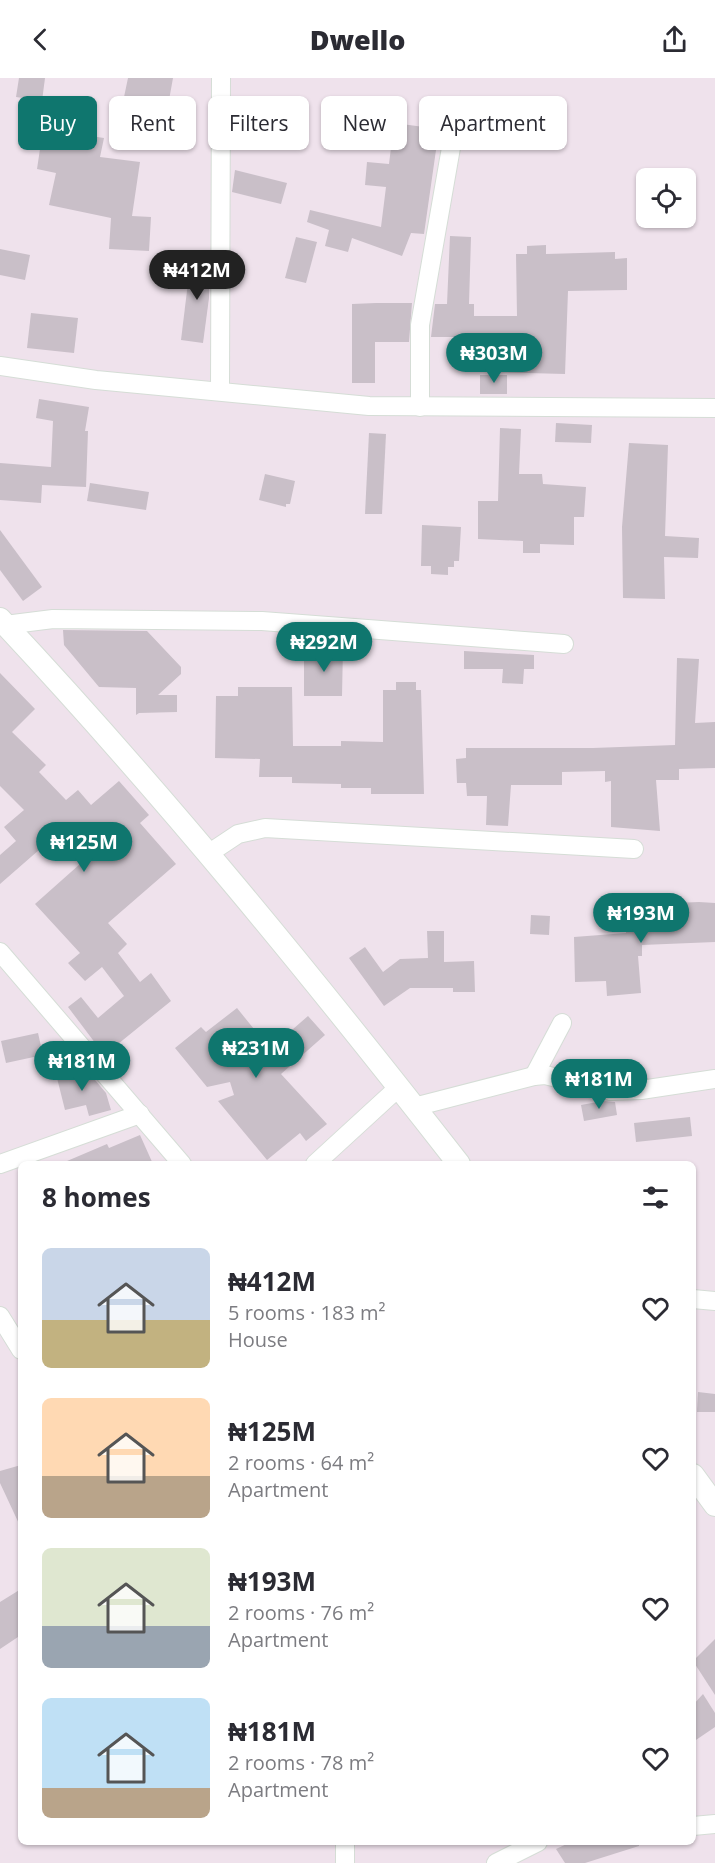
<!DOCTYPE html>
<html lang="en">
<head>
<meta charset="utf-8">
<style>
	body { margin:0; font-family:"Open Sans",sans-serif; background:#f2f2f3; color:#2b2b33; height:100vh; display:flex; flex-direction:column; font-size:22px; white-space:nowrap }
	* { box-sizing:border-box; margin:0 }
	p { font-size:20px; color:#7c7c81 }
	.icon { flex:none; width:33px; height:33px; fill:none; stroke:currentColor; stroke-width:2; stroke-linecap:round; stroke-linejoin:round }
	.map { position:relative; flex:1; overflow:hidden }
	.drawer { position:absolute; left:18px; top:1083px; width:678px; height:684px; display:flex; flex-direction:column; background:#fff; border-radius:9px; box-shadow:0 2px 4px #0004 }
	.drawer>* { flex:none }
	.guide { position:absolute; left:18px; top:18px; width:680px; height:54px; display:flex; gap:12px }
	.tools { position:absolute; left:636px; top:90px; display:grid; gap:12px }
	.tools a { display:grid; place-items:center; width:60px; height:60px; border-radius:9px; background:#fff; box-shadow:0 2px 4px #0004; font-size:30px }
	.price { position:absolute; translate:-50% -51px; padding:0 14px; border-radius:21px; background:#0f766e; color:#fff; font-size:20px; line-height:39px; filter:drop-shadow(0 2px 3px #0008) }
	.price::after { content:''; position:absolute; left:50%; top:36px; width:18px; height:14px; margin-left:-9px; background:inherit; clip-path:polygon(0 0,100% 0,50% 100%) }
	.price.current { background:#222; color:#fff }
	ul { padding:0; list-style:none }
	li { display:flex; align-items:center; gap:18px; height:150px; padding:0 24px }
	li span { display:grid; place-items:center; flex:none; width:168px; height:120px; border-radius:9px; color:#555 }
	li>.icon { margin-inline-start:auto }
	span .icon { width:72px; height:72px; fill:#fffc; stroke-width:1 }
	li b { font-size:26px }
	h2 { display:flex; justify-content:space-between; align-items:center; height:72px; padding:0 24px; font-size:26px }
	.tag { padding:0 21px; border-radius:9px; background:#fff; box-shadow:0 2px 4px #0004; font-size:21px; line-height:54px }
	.tag.current { background:#0f766e; color:#fff }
	header { display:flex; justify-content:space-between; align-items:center; height:78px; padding:0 24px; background:#fff; font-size:27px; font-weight:800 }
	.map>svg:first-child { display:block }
	.building { fill:#c9bfc8 }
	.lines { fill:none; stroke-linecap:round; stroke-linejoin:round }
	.minor-casing { stroke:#d5ddd6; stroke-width:20 }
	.tertiary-casing { stroke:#d5ddd6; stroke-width:24 }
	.minor { stroke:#fff; stroke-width:18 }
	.tertiary { stroke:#fff; stroke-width:22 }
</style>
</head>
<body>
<header><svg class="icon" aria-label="back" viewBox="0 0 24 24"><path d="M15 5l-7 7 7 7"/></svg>Dwello<svg class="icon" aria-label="share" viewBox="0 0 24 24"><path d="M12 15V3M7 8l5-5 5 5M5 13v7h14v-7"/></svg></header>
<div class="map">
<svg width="715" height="1785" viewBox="0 0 715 1785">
	<rect width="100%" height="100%" fill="#efe2ec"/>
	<g class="building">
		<path d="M19 0H45L42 23 16 19Z"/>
		<path d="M128 0H173L162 61 144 59 148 23 124 19Z"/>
		<path d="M394 45 439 51 424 156 411 155 402 178 352 160 348 174 325 168 329 152 307 144 310 132 381 149 386 109 365 107 367 84 389 86Z"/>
		<path d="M43 51 104 60 100 79 140 84 132 138 151 139 149 173 109 171 111 140 49 127 56 95 37 91Z"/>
		<path d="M235 92 287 105 281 126 232 114Z"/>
		<path d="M450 158 471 159 469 226H474V238H517L516 176H527V168L546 167V176L615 174V181L627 180V212L568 213 565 296 491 294V259H431L435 226H447Z"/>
		<path d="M296 159 317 164 306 205 285 200Z"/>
		<path d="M0 171 30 177 25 202 0 197Z"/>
		<path d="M191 180 209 181V220L203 265 181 262Z"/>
		<path d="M376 225H412L409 264H375V305H352V226Z"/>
		<path d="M31 235 78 240 74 275 27 270Z"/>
		<rect x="480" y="297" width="27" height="19"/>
		<path d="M39 321 89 329 85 353H88L86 409 42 407 41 425 0 422V385L51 389 53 343 36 340Z"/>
		<path d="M556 345 592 347 591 365 555 364Z"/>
		<path d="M500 350 521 351 519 396H542L543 406 586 409 584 439H574V467L540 466V475H523V463L478 461V423H498Z"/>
		<path d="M369 355 386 356 382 436H365Z"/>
		<path d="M629 365 668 367 665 458 699 460 698 480 664 479 665 521 623 520 622 449Z"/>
		<path d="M265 396 295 403 290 426H286V429L259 422Z"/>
		<path d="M90 405 149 414 146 432 87 423Z"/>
		<path d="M422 447 461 449 459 483H454V489H448V497L431 496V488H421Z"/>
		<path d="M0 452 42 509 23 523 0 492Z"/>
		<path d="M63 552 147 553 181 589V596L158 617H177V634L139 635 136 637V610L99 609 64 567Z"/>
		<path d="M318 569H343L342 618H304V580H318Z"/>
		<path d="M464 573 534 577V591H524L523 606 502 605 503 591H464Z"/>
		<path d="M677 580 699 581 695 645 715 644V690L679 691V702H656L660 753 611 749V703L605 704V693L562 694V707H511L508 748 486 747 487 718H467L466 705H457L456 681 466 680V670H593L675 667Z"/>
		<path d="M0 595 35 631 12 654 46 687 39 694 66 722 78 712 91 727 119 703 149 737 140 745 176 786 108 845 127 866 118 875 140 904 151 895 171 923 118 966 122 971 108 982 68 929 81 919 98 940 124 918 102 889 85 903 68 885 80 875 35 826 80 786 55 758 0 806V777L16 763 4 749 24 732 0 708Z"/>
		<path d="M396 604H416V612H421L424 716H371V710H341V706L292 705V699H259L260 681 215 680 216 618H238V609H292L293 668H341V663L383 664V612H396Z"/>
		<path d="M699 824 715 825V864L642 867V878H638L641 915 607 918 606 903 575 904 574 859 626 855V841H653L652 826Z"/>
		<path d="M531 837 550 838 549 857 530 856Z"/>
		<path d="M427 853H444V884L474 883 475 914H453V910H410L384 928 349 880 365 869 383 894 400 881 428 880Z"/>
		<path d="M237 930 270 971 308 938 325 957 281 996 327 1046 306 1063 300 1055 267 1082 218 1023 234 1017 230 1004 207 1009 175 970 201 949 206 954Z"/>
		<path d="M38 955 43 977 6 985 1 963Z"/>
		<path d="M84 989 106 1015 111 1032 89 1038 86 1027 65 1032 56 996Z"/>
		<path d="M603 1023 615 1024 617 1037 584 1043 581 1027Z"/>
		<path d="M690 1039 692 1058 636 1064 634 1045Z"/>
		<path d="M140 1057 153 1086H60L107 1066 109 1070Z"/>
		<path d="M698 1314 715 1316V1334H697Z"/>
		<path d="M21 1387V1450L0 1405V1393Z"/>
		<path d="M21 1511V1557L0 1571V1524Z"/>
		<path d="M715 1561V1617L693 1583Z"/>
		<path d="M703 1616 715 1635V1649L693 1664V1627Z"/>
		<path d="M571 1764H639V1768L585 1785H565L556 1771Z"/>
	</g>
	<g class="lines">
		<defs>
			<g id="minor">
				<path d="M0 288 96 302 369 328 715 330"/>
				<path d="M220 313 221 0"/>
				<path d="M420 329V247L452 64"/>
				<path d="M5 547 53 541 262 543 564 566"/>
				<path d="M208 776 238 756 265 750 634 771"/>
				<path d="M0 874 182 1086"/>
				<path d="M534 998 562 945"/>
				<path d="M414 1029 534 998 545 997 610 1013 641 1012 715 1001"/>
				<path d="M0 1086 140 1036"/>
				<path d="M315 1086 399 1009"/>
				<path d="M693 1221 715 1223"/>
				<path d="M0 1238 21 1272"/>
				<path d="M693 1748 715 1746"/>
				<path d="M345 1785V1764"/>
				<path d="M496 1785 538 1764"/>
			</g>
			<g id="tertiary">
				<path d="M0 541C162 714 313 899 459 1086"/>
				<path d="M693 1397 715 1427"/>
			</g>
		</defs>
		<use href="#minor" class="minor-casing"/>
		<use href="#tertiary" class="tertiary-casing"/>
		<use href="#minor" class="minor"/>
		<use href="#tertiary" class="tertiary"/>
	</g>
</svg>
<div class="tools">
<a><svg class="icon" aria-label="locate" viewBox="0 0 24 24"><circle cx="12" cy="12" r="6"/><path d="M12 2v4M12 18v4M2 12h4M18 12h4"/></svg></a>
</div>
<b class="price current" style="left:197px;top:223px">₦412M</b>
<b class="price" style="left:494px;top:306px">₦303M</b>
<b class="price" style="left:324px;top:595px">₦292M</b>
<b class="price" style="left:84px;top:795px">₦125M</b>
<b class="price" style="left:641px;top:866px">₦193M</b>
<b class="price" style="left:256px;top:1001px">₦231M</b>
<b class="price" style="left:82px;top:1014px">₦181M</b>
<b class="price" style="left:599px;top:1032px">₦181M</b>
<div class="guide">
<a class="tag current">Buy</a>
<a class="tag">Rent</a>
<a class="tag">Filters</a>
<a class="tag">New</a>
<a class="tag">Apartment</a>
</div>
<section class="drawer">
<h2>8 homes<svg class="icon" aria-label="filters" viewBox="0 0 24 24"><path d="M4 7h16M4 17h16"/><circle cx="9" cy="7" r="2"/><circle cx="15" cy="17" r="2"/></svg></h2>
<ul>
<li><span style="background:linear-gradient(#c9d6e8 60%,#c2b280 0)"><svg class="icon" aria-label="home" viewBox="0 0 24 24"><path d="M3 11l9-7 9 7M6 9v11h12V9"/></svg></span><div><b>₦412M</b><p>5 rooms · 183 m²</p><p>House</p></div><svg class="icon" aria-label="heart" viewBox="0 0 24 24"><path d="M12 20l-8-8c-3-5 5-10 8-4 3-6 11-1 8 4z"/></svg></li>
<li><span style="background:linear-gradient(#ffd9b3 65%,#b9a48a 0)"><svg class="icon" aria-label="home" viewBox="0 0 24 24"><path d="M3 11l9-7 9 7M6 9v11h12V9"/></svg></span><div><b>₦125M</b><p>2 rooms · 64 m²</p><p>Apartment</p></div><svg class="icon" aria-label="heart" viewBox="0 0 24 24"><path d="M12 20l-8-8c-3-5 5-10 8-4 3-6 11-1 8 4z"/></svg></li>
<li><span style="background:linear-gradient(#dfe7d0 65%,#9aa5b1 0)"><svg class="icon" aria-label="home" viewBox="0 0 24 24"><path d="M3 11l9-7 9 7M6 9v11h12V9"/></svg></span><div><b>₦193M</b><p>2 rooms · 76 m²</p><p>Apartment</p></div><svg class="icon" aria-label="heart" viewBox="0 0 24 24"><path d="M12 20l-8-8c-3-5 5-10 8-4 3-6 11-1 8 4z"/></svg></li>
<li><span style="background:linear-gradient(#bfe0f5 75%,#b9a48a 0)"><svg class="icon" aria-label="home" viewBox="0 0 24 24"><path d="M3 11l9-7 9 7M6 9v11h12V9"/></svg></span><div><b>₦181M</b><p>2 rooms · 78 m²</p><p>Apartment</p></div><svg class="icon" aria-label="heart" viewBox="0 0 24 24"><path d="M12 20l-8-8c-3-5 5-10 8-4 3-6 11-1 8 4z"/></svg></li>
</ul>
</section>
</div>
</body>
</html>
